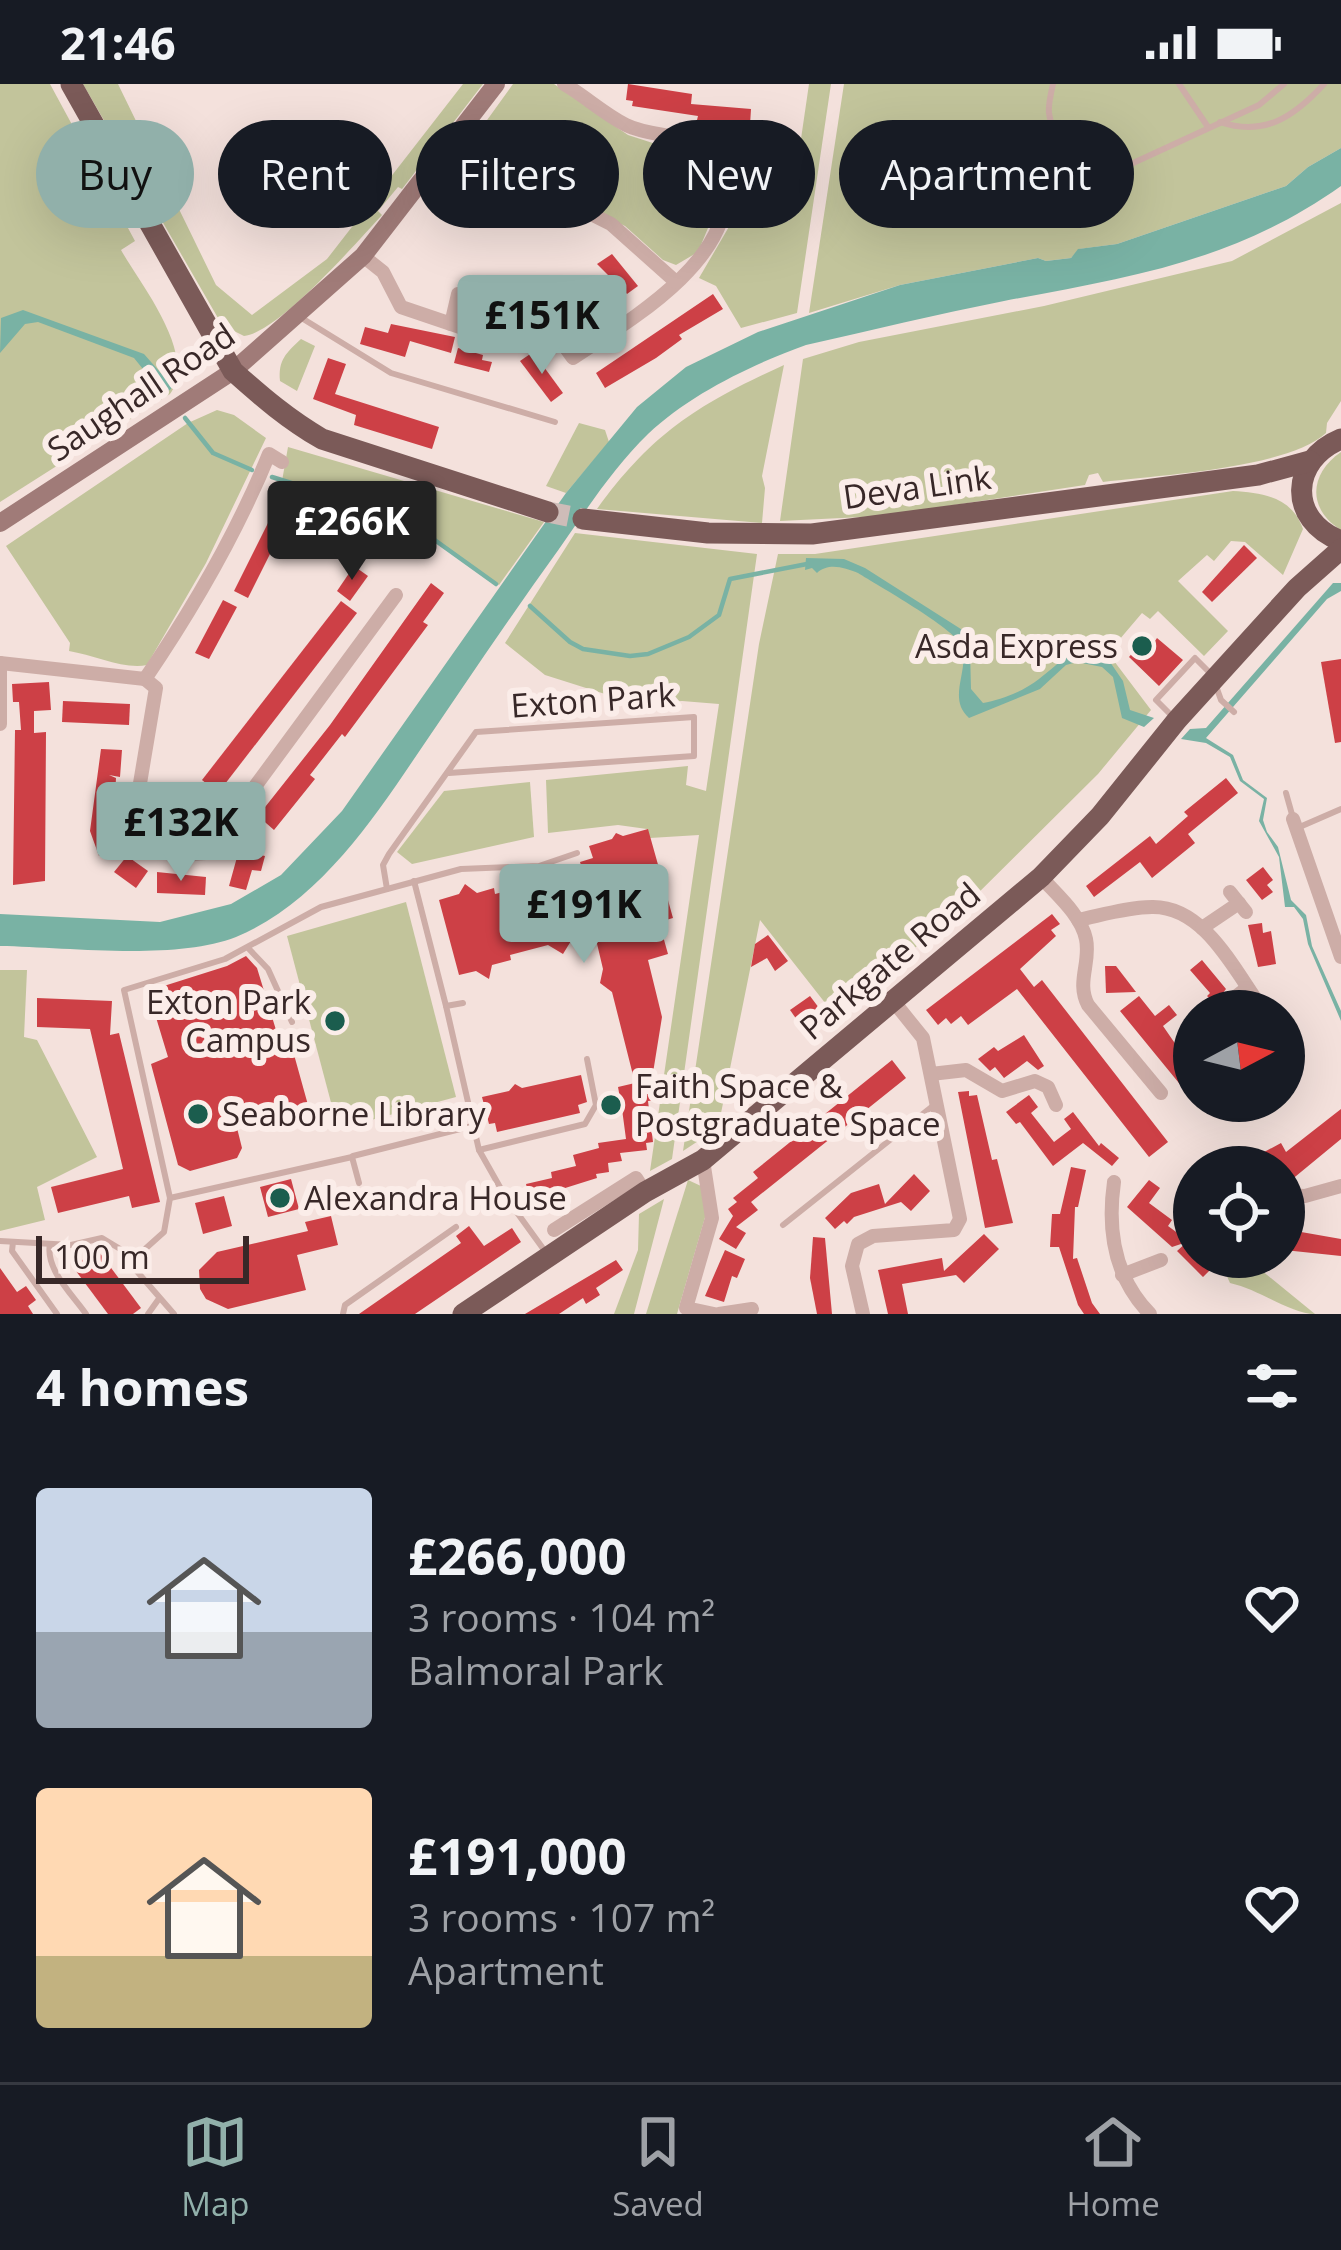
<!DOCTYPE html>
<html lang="en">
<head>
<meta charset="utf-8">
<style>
	body { margin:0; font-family:"Open Sans",sans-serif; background:#242831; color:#f1f3f6; height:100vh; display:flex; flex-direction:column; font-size:45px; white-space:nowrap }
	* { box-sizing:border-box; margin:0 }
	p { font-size:39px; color:#9ea1a6 }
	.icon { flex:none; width:66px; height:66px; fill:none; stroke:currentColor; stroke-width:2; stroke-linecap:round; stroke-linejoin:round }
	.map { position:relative; height:1230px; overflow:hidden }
	.sheet { display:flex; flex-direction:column; background:#171b24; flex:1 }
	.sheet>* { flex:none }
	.banner { position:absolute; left:36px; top:36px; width:1269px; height:108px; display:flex; gap:24px }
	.needle { width:78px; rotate:83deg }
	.buttons { position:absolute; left:1173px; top:906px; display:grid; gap:24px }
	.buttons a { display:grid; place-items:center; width:132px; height:132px; border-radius:50%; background:#171b24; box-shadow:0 12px 48px #0002; font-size:60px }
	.scale { position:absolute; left:36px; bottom:30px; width:213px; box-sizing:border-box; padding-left:12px; border:6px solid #382828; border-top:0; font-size:33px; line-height:42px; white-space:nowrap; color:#382828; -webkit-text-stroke:9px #fbede9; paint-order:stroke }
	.price { position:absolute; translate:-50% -102px; padding:0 27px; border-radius:12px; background:#91b0aa; color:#111; font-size:39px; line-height:78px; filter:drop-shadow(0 3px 6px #0008) }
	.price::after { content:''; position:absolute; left:50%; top:72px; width:36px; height:27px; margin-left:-18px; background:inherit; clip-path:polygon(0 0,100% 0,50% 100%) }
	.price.selected { background:#222; color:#fff }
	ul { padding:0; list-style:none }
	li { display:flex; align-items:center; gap:36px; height:300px; padding:0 36px }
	li span { display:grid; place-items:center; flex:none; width:336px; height:240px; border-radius:12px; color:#555 }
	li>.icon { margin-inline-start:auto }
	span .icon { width:144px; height:144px; fill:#fffc; stroke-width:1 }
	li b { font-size:51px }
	h2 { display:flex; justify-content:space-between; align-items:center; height:144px; padding:0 36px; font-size:51px }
	.chip { padding:0 42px; border-radius:54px; background:#171b24; box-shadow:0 12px 48px #0002; font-size:42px; line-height:108px }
	.chip.selected { background:#91b0aa; color:#111 }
	.status { display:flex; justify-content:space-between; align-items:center; height:84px; padding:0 60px; background:#171b24; direction:ltr }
	.status svg { height:33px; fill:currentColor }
	.tabs { display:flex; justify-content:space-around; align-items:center; height:168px; border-top:3px solid #363941; background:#171b24; font-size:33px; color:#9ea1a6 }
	.tabs a { display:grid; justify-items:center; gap:6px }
	.tabs .selected { color:#91b0aa }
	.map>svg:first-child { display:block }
	.green { fill:#c2c49b }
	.water { fill:#79b2a4 }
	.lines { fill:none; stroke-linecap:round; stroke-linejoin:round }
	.stream { stroke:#79b2a4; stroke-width:4.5 }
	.building { fill:#cd4046 }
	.primary-tunnel { stroke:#cebcb8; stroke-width:21; stroke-dasharray:21 10; stroke-linecap:butt }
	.lane { stroke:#cdada7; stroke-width:6 }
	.street { stroke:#cdada7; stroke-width:14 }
	.secondary { stroke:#a07b78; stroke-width:18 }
	.primary { stroke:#7b5a58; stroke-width:21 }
	.poi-dot { fill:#1b5d4e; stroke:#fbede9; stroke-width:4.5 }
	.labels { text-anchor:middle; stroke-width:12; stroke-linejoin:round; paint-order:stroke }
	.street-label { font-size:33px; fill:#382828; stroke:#fbede9 }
	.poi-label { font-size:33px; fill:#382828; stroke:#fbede9; text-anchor:start }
</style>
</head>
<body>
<div class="status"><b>21:46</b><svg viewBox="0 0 49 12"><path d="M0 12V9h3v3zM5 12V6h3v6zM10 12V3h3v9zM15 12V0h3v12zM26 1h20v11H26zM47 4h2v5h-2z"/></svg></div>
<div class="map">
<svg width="1341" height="1230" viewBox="0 0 1341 1230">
	<rect width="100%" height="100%" fill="#f4e1dc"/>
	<g class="green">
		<path d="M0 0H50L135 157 121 166C141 201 198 271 170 310L0 418Z"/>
		<path d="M83 0H118L216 201 252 231 327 175 463 0H483L402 105 398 103 378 127 382 131C355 160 279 248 244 252L222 241Z"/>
		<path d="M513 0H554L628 51 662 62 697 67 712 74 722 102 718 120 698 168 676 181 663 176 625 142 560 112 559 91 549 88 542 99 517 104 511 114 475 85 453 106 441 100Z"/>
		<path d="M809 0H831L797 229 741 244 716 202 699 194 730 141 789 137Z"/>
		<path d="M844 0H1341V64L1308 83 1286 102 1117 160 1079 165 1071 174 1046 177 1038 174 900 201 809 229Z"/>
		<path d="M1341 119V317L1327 339 1326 349C1286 385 1158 391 1103 398L1098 389 1089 391 1085 401 883 432 780 437 803 275 859 258 1044 222 1232 177Z"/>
		<path d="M301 255 315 262 297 307 280 297C278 276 286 269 301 255Z"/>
		<path d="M784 281 762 392 765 404 762 439 597 425C653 348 699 320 784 281Z"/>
		<path d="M217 326 234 331 266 354 206 479 147 581C125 586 94 571 69 567L70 559 6 462 188 339Z"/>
		<path d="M579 339 605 346 609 358 566 409 546 402Z"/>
		<path d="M288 363 544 438 499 501 404 434 282 397Z"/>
		<path d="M1341 368V446C1307 425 1309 390 1341 368Z"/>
		<path d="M1233 407C1263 409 1292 413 1303 445L1283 491 1245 458 1231 457 1214 477 1207 471 1178 497 1228 547 1204 572 1158 527 1150 535 1142 529 1108 569 1151 626 1098 690 956 831 833 929 760 836 718 1044 683 1067 759 560 778 470H815Z"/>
		<path d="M575 449 757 470 672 1075 650 1087 699 751 650 754 647 745 618 741 548 749 546 696 688 682 686 701 706 707 719 620 682 617 607 622 605 610 545 591 505 559Z"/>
		<path d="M530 698 534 753 412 780 397 768 444 707Z"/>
		<path d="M406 818 456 1013 338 1045 287 852Z"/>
		<path d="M0 886H27L24 953 37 956 97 1073 37 1103 45 1136 0 1147Z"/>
		<path d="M688 1096 701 1102 706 1130 677 1230H646Z"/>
		<path d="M664 1115 634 1230H614L638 1166 639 1130Z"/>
		<path d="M1234 1173H1245L1315 1230C1291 1230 1261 1206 1230 1199L1224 1186Z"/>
	</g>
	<g class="water">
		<path d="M1341 64V102C1234 178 1130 193 1004 217 938 230 872 246 806 261 753 280 690 310 648 350 614 383 586 426 559 465 509 534 462 605 414 675 369 742 314 821 236 853 175 877 66 863 0 862V830L160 838 231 820 281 791 342 727 566 409 637 323 686 283 758 248 900 201 1038 174 1046 177 1071 174 1078 165 1117 160 1286 102 1308 83Z"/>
		<path d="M23 226 144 270 173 303 164 311 134 274 38 238 25 240 0 269 1 234Z"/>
		<path d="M806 474 844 475 865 484 964 547 974 562 970 565 971 605 983 619C1001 616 1024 607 1039 595 1067 573 1072 561 1110 578L1123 597 1130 626 1154 634 1144 643 1122 634 1113 593 1102 583 1077 578 1066 581 1040 605 969 634C946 614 971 585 961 561 954 544 877 501 858 489 845 484 829 478 817 489L812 484 805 486Z"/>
		<path d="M1333 499H1341V507L1327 515 1206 654 1233 671 1243 696 1267 714 1263 736 1267 748 1278 763 1291 816 1306 831 1312 862 1341 927V937L1308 860 1303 835 1294 823H1285L1279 773 1259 737 1264 715 1240 697 1230 673 1206 659 1181 655 1190 645 1206 644Z"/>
	</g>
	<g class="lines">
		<g class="stream">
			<path d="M185 334 213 369 252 386"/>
			<path d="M272 393 404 434 496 500"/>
			<path d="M530 522 570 558 583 565 630 572 648 570 689 553 719 531 730 495 807 480"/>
		</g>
	</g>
	<g class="building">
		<path d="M628 0 692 10 691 20 751 25 750 41 697 36 698 32 632 22 633 17 626 16Z"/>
		<path d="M774 52 776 99 761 101 759 54Z"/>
		<path d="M612 170 638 202 627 210 597 180Z"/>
		<path d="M487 203 502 207 490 247 475 239Z"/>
		<path d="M713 210 723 225 679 251 682 255 656 274 605 304 596 289Z"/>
		<path d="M571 212 581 226 565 238 562 234 537 253 527 240 543 227 546 232Z"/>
		<path d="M391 240 455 253 451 269 410 257 405 273 360 260 365 243 388 249Z"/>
		<path d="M458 264 483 271 482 276 492 278 489 288 454 279Z"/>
		<path d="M533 268 563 309 551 318 520 277Z"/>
		<path d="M328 274 346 280 335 310 439 343 432 365 354 341 356 331 313 315Z"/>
		<path d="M277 421 291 428 248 514 234 507Z"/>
		<path d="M1244 461 1257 474 1212 518 1202 508Z"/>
		<path d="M354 482 368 492 350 517 337 507Z"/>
		<path d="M431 499 444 509 423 538 428 541 345 653 342 650 310 691 315 695 274 746 258 732 330 641Z"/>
		<path d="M223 516 237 523 209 575 195 569Z"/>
		<path d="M341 517 357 529 218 709 202 696Z"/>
		<path d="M1140 548 1155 557 1157 554 1183 576 1159 602 1129 573 1136 565 1130 560Z"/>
		<path d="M1341 575V658L1335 659 1321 578Z"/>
		<path d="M49 598 51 626 34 627V649L46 648 45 797 13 801 15 646H21L19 618H13L12 600Z"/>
		<path d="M63 617 130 620 129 641 62 638Z"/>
		<path d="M101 665 122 666 120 693 109 691 116 694 114 730 106 729 119 765 99 772 90 747Z"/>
		<path d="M1226 694 1238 709 1188 750 1195 759 1152 794 1140 778 1094 813 1086 802 1150 752 1156 760 1188 732 1184 728Z"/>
		<path d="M176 708 175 732 181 725 196 732 187 750 162 738Z"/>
		<path d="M648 745 673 834 659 838 668 870 648 876 662 933 652 995H656V1016L648 1017 653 1058 646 1059 647 1066 620 1069 622 1077 608 1079 609 1088 596 1090 597 1094 562 1105 564 1116 532 1124 526 1100 552 1094 551 1088 576 1082 573 1071 599 1064 598 1059 626 1055 622 1025 608 1031 605 1014H620L618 1003 635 999 612 908 600 899 603 885 594 847 574 852 563 870 548 861 510 871 511 876 492 881 489 895 476 887 459 891 439 816 459 810 465 800 477 809 494 804 495 810 531 801 537 790 555 796 583 788 580 778 593 774 589 762 612 755 616 749 623 752Z"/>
		<path d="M239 766 265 772 261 787 252 786 246 806 229 802Z"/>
		<path d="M127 772 148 787 136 804 114 788Z"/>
		<path d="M1263 783 1273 796 1267 801 1273 808 1262 816 1246 796Z"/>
		<path d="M157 788 206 793 205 811 157 809Z"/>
		<path d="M1052 830 1060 840 1051 846 1056 852 1020 885 1034 903 1042 896 1168 1058 1149 1073 1017 905 968 941 961 932 951 940 946 934 938 941 926 926Z"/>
		<path d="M1262 839 1263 849 1271 847 1276 880 1258 883 1248 841Z"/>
		<path d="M768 851 788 877 775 887 767 874 751 883 755 860Z"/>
		<path d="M246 872 257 884 280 959 293 967 308 1021 296 1023 299 1036 265 1044 262 1034 236 1040 242 1064 237 1074 190 1087 178 1081 151 980 168 973 148 907 227 882Z"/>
		<path d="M1202 876 1226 905 1218 915 1223 927 1207 912 1210 909 1190 886Z"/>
		<path d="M1105 882H1116L1136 908 1106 909Z"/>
		<path d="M810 912 822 928 802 943 790 926Z"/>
		<path d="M1139 912 1155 932 1169 921 1177 931 1163 942 1194 987V998L1187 1004H1183L1120 927Z"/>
		<path d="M37 914 112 917 110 951 119 949 160 1118 132 1124 129 1112 58 1129 51 1103 123 1085 90 945 37 943Z"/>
		<path d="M1024 951 1044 982 1038 986 1027 977 1004 994 995 983 990 987 978 975 994 963 998 967Z"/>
		<path d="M892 976 906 994 751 1118 758 1126 736 1143 746 1149 736 1165 719 1155 733 1132 728 1125 737 1118 733 1114 758 1094 753 1088Z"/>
		<path d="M581 991 587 1018 578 1021 580 1029 497 1048 495 1039 489 1040 482 1013 509 1007 515 1000 522 1004Z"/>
		<path d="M969 1007V1012L977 1011 992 1076 997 1075 1013 1139 985 1144 958 1008Z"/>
		<path d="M1029 1011 1038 1023 1031 1029 1054 1058 1071 1045 1064 1035 1073 1028 1099 1062 1101 1059 1119 1074 1112 1082 1083 1059 1053 1082 1020 1038 1016 1040 1006 1028Z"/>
		<path d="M1341 1025V1055L1290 1097 1284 1083H1230L1247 1067 1253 1074 1281 1059 1286 1068Z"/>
		<path d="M1071 1083 1086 1086 1078 1123H1075L1073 1175 1077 1174 1092 1219 1100 1230H1084L1078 1221 1059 1163H1050L1052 1130H1060Z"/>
		<path d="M914 1090 930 1107 911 1127 901 1118 854 1133 847 1140 844 1137 835 1145 825 1134 851 1109 879 1100 885 1120Z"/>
		<path d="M291 1095 299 1125 268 1133 260 1103Z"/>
		<path d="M1149 1096 1160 1104 1149 1119 1172 1136 1168 1142 1194 1161V1175L1207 1173 1215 1181 1203 1193 1177 1167 1187 1158 1172 1163 1127 1123Z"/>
		<path d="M224 1112 232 1142 203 1150 195 1119Z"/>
		<path d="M331 1132 338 1161 297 1171 306 1206 228 1225 206 1215 200 1205 199 1186 217 1168 308 1147 305 1138Z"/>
		<path d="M469 1142 484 1162 512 1144 521 1158 415 1230H359L461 1159 456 1152Z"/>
		<path d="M1284 1145 1341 1155V1172L1284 1166Z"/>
		<path d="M984 1150 999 1165 964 1199 956 1191 902 1200 908 1230H888L878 1186 942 1174 944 1187Z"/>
		<path d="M813 1153 825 1154 832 1230H817L810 1194Z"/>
		<path d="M97 1165 141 1224 133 1230H108L73 1183Z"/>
		<path d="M725 1166 745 1175 737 1194 732 1192 724 1218 705 1212Z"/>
		<path d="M616 1176 623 1186 596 1204 600 1211 586 1220 583 1214 559 1230H525Z"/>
		<path d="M0 1184 17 1208 26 1202 36 1216 28 1222 33 1230H0Z"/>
	</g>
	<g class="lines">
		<path class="primary-tunnel" d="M548 428 583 435"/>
		<g class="lane">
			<path d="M1053 0C1051 9 1048 21 1049 29 1052 56 1081 86 1105 92L1259 21 1284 0"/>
			<path d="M1179 0 1208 43"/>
			<path d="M1220 38C1264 53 1294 33 1324 0"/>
			<path d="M300 233 391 289 555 338"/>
			<path d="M1216 602 1221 616 1234 628"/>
			<path d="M1174 634 1156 616 1195 574 1213 592"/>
			<path d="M1286 709 1293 734"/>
			<path d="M1295 745 1341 725"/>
			<path d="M414 797 446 922 463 919"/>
			<path d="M387 805 383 781 389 770 476 648 694 633V672L449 689"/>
			<path d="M249 865 268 885 292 938"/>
			<path d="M446 922 479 1066 505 1112 547 1170"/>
			<path d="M479 1066 585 1040 596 1021 587 975"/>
			<path d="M353 1072 472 1042"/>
			<path d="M170 1114 352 1073 359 1099"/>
			<path d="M783 1141 934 1021"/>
			<path d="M0 1157 71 1161 102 1154 135 1174 134 1184 174 1230"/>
			<path d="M13 1158 12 1167 57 1230"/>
			<path d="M50 1160C45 1185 72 1210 86 1230"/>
			<path d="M135 1174 164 1148 170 1114 124 906 225 875 321 823 461 785 539 782 577 769"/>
			<path d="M148 1230 158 1216"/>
			<path d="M343 1230 345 1221 456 1143"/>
		</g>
		<g class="street">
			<path d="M564 0C585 12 604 30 626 41 650 53 682 49 705 63 719 71 726 87 726 102 731 179 627 238 573 274L565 263"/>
			<path d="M521 108 585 127 611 140 676 198"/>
			<path d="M363 172 383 188 401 223 466 245"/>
			<path d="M451 240 458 210"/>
			<path d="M0 579 145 595C194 523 236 451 269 370L282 378"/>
			<path d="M145 595 156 604 133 741C147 771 175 771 206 769L396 511"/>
			<path d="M0 640V579"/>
			<path d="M1293 735 1341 873"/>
			<path d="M1041 793C1057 811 1081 831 1086 855 1091 879 1076 898 1088 921L1161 1009"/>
			<path d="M1230 808 1246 828"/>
			<path d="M1078 836C1102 831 1128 823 1152 823 1206 822 1236 890 1264 927"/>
			<path d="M1202 844 1239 819"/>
			<path d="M1229 918 1247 904"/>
			<path d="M931 990 966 986 1002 1007 1035 997 1048 1003 1056 1021"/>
			<path d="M703 1076 712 1134 686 1224 714 1230"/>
			<path d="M1114 1098C1107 1147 1114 1193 1150 1230"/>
			<path d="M1284 1111 1305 1112 1341 1102"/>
			<path d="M554 1146 636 1094 645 1108"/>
			<path d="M1122 1191 1161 1176"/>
			<path d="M719 1230 752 1225"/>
			<path d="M863 1230 852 1182 858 1160 873 1152 954 1146 960 1135 923 954 894 918"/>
		</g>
		<path class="secondary" d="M0 439 233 287 363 172 496 0"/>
		<g class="primary">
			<path d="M71 0 233 287C262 313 289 336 322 355L548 428"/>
			<path d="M1341 355C1290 376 1287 436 1341 457"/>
			<path d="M583 435 708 449 812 450 1258 391 1310 377"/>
			<path d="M463 1230 645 1108 703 1076 1041 793 1100 732 1177 636 1297 504 1341 465"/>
		</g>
	</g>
	<g class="poi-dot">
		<circle cx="1142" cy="562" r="12"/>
		<circle cx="335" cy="937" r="12"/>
		<circle cx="611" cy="1021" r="12"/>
		<circle cx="198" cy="1030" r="12"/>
		<circle cx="280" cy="1114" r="12"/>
	</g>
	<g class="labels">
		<g class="street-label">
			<text transform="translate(141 308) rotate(-34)" y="12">Saughall Road</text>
			<text transform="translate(917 403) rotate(-8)" y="12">Deva Link</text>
			<text transform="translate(593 616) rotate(-4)" y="12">Exton Park</text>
			<text transform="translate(890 877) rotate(-40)" y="12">Parkgate Road</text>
		</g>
		<g class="poi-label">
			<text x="1118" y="574" text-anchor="end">Asda Express</text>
			<text x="311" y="930" text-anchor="end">Exton Park<tspan x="311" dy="38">Campus</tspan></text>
			<text x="635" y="1014">Faith Space &amp;<tspan x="635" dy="38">Postgraduate Space</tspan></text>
			<text x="222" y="1042">Seaborne Library</text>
			<text x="304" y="1126">Alexandra House</text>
		</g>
	</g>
</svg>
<div class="buttons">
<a><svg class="needle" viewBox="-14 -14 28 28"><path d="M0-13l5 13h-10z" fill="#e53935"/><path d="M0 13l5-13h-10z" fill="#9ea1a6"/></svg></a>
<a><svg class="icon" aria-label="locate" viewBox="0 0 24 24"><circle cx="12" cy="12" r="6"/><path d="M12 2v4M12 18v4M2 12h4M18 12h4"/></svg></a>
</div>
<div class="scale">100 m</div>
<b class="price" style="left:542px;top:293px">£151K</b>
<b class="price selected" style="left:352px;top:499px">£266K</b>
<b class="price" style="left:181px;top:800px">£132K</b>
<b class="price" style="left:584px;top:882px">£191K</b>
<div class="banner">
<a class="chip selected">Buy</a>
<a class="chip">Rent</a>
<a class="chip">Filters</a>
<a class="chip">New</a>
<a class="chip">Apartment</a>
</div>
</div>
<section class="sheet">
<h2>4 homes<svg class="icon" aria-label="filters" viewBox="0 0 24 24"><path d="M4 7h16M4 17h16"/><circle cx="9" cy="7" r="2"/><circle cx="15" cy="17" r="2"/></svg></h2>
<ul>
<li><span style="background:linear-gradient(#c9d6e8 60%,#9aa5b1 0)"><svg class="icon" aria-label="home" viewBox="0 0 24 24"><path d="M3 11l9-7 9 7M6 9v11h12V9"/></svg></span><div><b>£266,000</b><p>3 rooms · 104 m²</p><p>Balmoral Park</p></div><svg class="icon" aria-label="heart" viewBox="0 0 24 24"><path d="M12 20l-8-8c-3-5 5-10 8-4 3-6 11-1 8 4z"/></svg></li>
<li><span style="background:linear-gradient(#ffd9b3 70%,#c2b280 0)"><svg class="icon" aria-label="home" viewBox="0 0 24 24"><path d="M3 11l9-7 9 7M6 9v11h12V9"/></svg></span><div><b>£191,000</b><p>3 rooms · 107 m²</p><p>Apartment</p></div><svg class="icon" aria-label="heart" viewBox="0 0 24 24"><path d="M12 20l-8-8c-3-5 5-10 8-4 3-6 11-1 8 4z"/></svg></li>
</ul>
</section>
<nav class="tabs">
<a class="selected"><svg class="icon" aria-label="map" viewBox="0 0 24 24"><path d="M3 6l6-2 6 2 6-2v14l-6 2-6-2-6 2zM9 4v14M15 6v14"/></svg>Map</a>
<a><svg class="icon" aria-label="saved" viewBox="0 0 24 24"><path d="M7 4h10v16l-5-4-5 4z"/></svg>Saved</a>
<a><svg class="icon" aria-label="home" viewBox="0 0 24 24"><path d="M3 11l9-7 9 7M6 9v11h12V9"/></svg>Home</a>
</nav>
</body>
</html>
